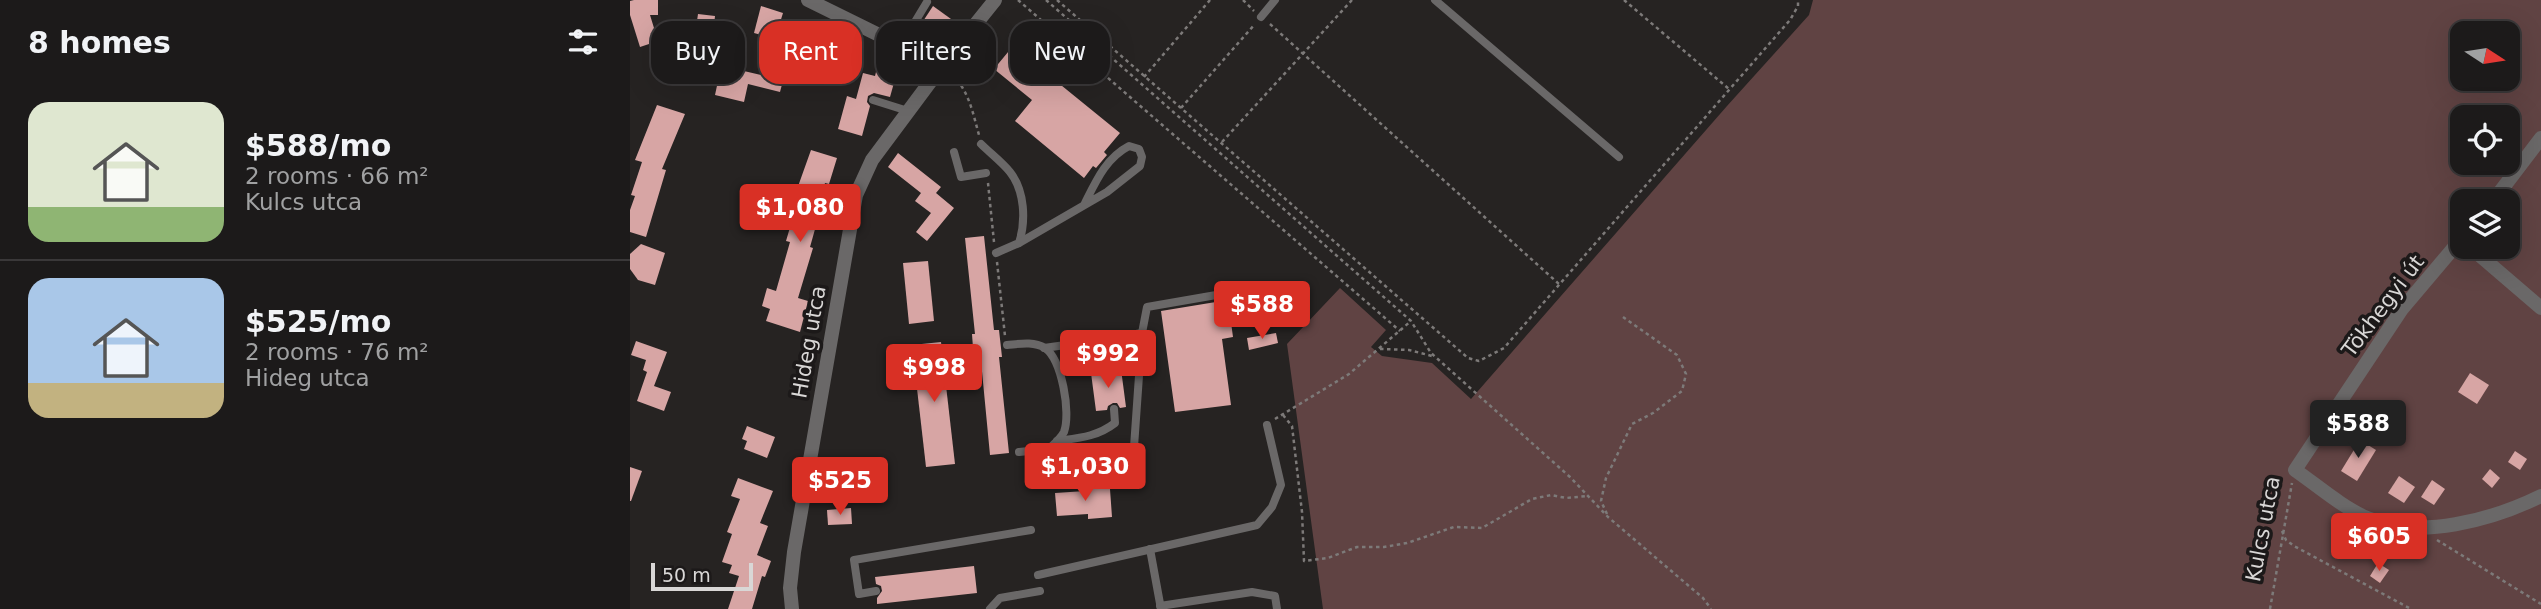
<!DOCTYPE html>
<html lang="en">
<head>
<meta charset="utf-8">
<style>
	body { margin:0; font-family:"DejaVu Sans",sans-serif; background:#252323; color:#f1f3f6; height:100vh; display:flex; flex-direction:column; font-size:26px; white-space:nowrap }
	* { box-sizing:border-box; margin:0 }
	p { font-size:23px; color:#a0a1a2 }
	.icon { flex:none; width:38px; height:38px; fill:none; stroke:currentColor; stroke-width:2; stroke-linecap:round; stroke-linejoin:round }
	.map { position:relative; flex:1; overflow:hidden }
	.details { display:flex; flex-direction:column; background:#1c1a1a; width:630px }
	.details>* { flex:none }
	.hud { position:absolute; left:21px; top:21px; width:665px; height:63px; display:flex; gap:14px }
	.needle { width:46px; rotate:102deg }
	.fabs { position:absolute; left:1820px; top:21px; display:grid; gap:14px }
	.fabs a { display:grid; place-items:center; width:70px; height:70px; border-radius:14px; background:#1c1a1a; box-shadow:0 7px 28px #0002,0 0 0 2px #3a3839; font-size:35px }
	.scale { position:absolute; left:21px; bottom:18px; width:102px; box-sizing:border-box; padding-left:7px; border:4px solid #d9d7d6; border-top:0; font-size:19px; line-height:24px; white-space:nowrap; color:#d9d7d6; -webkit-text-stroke:5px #1c1919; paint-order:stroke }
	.price { position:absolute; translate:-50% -60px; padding:0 16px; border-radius:7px; background:#d93025; color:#fff; font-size:23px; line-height:46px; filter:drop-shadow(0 2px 4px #0008) }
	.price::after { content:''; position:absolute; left:50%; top:42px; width:21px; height:16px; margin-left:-10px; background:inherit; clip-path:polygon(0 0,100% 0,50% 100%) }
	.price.selected { background:#222; color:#fff }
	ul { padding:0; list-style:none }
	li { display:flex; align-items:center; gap:21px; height:175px; padding:0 28px }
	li+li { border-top:2px solid #3a3839 }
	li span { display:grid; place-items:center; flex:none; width:196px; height:140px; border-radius:21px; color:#555 }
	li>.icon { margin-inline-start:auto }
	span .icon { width:84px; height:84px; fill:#fffc; stroke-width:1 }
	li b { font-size:30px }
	h2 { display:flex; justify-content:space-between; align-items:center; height:84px; padding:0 28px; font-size:30px }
	.chip { padding:0 24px; border-radius:21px; background:#1c1a1a; box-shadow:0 7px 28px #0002,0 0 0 2px #3a3839; font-size:24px; line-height:63px }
	.chip.selected { background:#d93025; color:#fff }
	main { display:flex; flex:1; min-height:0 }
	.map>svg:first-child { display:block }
	.green { fill:#604343; fill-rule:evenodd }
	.building { fill:#d7a5a4 }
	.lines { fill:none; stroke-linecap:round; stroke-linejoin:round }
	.path { stroke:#7d7a79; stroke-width:2.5; stroke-dasharray:3.5 3.5; stroke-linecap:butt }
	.lane { stroke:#6a6868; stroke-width:8 }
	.street { stroke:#6a6868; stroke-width:14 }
	.labels { text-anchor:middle; stroke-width:7; stroke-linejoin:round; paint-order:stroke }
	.street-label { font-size:21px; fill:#d9d7d6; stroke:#1c1919 }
</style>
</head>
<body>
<main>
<section class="details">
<h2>8 homes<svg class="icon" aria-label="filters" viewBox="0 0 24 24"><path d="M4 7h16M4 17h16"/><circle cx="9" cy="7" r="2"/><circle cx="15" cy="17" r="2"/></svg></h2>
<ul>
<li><span style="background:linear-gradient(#dfe7d0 75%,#8fb573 0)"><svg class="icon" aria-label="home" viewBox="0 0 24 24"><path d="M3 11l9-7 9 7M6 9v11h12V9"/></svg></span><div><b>$588/mo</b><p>2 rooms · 66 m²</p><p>Kulcs utca</p></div></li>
<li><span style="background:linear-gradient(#a9c7e8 75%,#c2b280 0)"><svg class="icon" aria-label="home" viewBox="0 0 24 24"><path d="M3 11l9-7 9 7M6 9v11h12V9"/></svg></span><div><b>$525/mo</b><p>2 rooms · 76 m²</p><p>Hideg utca</p></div></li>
</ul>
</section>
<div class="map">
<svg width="1911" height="609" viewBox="0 0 1911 609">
	<rect width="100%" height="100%" fill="#262322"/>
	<path class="green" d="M1183 0H1911V609H693L657 344 710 288 756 330 741 347 752 356 802 363 841 399 1097 106 1179 15ZM1832 33H1878V79H1832ZM1832 117H1878V163H1832ZM1832 201H1878V247H1832Z"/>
	<g class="building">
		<path d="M4 0H28V15H20L28 41 10 47 0 15V1Z"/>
		<path d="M131 6 153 13 145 39 124 33Z"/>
		<path d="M303 6 321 19 301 47 284 35Z"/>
		<path d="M68 14 85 16 81 53 58 50 60 34 65 35Z"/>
		<path d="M179 42 200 47 195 69 174 64Z"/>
		<path d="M383 46 490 133 474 152 477 155 466 168 463 166 454 178 385 121 402 100 364 69Z"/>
		<path d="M249 60 269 65 260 97 244 93 238 96 237 102 240 106 232 136 208 129 217 96 226 99 233 73 245 76Z"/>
		<path d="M133 67 155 73 150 92 118 84 114 102 85 95 88 81 98 84 101 68 131 75Z"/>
		<path d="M27 105 55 114 32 169 36 170 16 237 0 232V210L5 196 1 195 12 162 5 160Z"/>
		<path d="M181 150 207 158 199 184 195 183 187 214 189 215 180 247 183 248 168 298 178 301 170 332 136 321 140 309 132 306 137 288 146 291 160 242 156 241 166 207 161 206Z"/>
		<path d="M268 153 311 187 306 193 324 208 297 241 286 232 301 213 285 201 291 193 258 167Z"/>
		<path d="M354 236 364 330H369L372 357H369L379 453 360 455 351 361 344 362 342 334H345L335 238Z"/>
		<path d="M11 244 35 253 25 285 8 280 0 269V254Z"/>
		<path d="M298 261 304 321 279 324 273 263Z"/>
		<path d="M598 300 603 337 592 339 601 405 545 412 531 311Z"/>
		<path d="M646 333 648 343 619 350 617 338Z"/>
		<path d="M6 341 37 352 24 386 41 392 34 411 7 401 17 372 13 370 16 360 1 355Z"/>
		<path d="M311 342 325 464 296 467 282 345Z"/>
		<path d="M491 369 496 407 490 408 487 403H483L478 406 477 410 466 411 461 373 471 372 474 376 479 377 483 375 484 370Z"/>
		<path d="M1840 373 1859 385 1847 404 1828 392Z"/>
		<path d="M117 426 145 437 137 458 114 449 117 441 112 439Z"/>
		<path d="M1730 440 1746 450 1727 481 1711 471Z"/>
		<path d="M1885 451 1897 459 1890 470 1878 462Z"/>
		<path d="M0 467 12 471 1 501H0Z"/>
		<path d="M1860 469 1870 478 1862 488 1852 479Z"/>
		<path d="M1769 476 1785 487 1774 503 1758 493Z"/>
		<path d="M108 478 143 491 130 523 138 526 127 555 141 561 135 577 132 576 122 609H98L109 576 99 573 102 565 92 562 102 534 97 532 110 499 101 496Z"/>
		<path d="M1802 480 1815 489 1804 505 1791 497Z"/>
		<path d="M464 486 480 489 482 517 458 519V514L427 516 425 493 455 491V487Z"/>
		<path d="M221 508 222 524 198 525 197 510Z"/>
		<path d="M1748 563 1759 570 1750 583 1740 576Z"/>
		<path d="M344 566 347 593 247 604V598L252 591 251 586 246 584 245 577Z"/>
	</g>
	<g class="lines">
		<g class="path">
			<path d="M388 0 770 331"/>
			<path d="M416 0 781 321 801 353 940 477 978 517 1073 598 1081 609"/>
			<path d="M427 0 838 358 849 361 874 348 1160 20 1168 6V0"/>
			<path d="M613 0 624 11"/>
			<path d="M994 0 1099 89"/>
			<path d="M640 24 929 284"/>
			<path d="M322 75C339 90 343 114 349 135"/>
			<path d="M514 77 580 0"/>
			<path d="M551 108 625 24"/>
			<path d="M592 142 722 0"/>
			<path d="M358 183 364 242"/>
			<path d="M367 262 375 336"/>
			<path d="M750 349 779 350 802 356"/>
			<path d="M653 415 662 426 672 512 674 561 698 558 727 547H754L777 543 824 527 852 528 902 499 921 495 936 498 958 496"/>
			<path d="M645 419 719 374 781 321"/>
			<path d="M977 514 971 501 976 478 1002 424 1023 413 1052 391 1056 374 1047 355 993 317"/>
			<path d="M1652 531 1656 540 1664 546 1781 609"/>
			<path d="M1807 540 1911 604"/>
			<path d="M1640 609 1662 483"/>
		</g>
		<g class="lane">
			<path d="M805 0 989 157"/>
			<path d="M631 17 645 0"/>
			<path d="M271 45 297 2"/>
			<path d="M243 100 278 111"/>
			<path d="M351 144C360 153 372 162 380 172 395 191 396 221 389 243L366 253"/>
			<path d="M324 152 331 177 356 173"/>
			<path d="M389 243 477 192 510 166 512 157 509 149 499 146C476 158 466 181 455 203"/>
			<path d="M471 340 512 333"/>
			<path d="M377 345C389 344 403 341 415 348 432 360 441 413 434 432 431 438 424 444 419 449L389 452"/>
			<path d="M414 348 471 340 478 371"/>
			<path d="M427 441C448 438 467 437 485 423L484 409"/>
			<path d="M419 449 449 463 504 447 512 333 517 307 615 290"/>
			<path d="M449 463 462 479 481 483 496 481 504 473V447"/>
			<path d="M520 549 531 609"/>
			<path d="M408 575 627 525 642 507 651 485 637 425"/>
			<path d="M246 591 229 594 224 560 401 530"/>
			<path d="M530 606 622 592 645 596 647 609"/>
			<path d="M360 609 370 598 410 591"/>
		</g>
		<g class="street">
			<path d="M178 0 312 66"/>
			<path d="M1863 201 1911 138"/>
			<path d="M1832 238 1772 309 1665 470C1688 486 1712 507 1737 518 1790 540 1862 520 1911 496"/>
			<path d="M1840 247 1911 308"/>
			<path d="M162 609 160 588 164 552 226 195 242 160 312 66 365 0"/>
		</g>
	</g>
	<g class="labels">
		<g class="street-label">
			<text transform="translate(1753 306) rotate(-53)" y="7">Tökhegyi út</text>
			<text transform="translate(179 342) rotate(-80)" y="7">Hideg utca</text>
			<text transform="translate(1633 529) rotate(-79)" y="7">Kulcs utca</text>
		</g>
	</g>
</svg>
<div class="fabs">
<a><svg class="needle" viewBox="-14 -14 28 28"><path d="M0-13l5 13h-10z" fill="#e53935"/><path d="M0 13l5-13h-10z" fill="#a0a1a2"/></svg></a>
<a><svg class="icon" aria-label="locate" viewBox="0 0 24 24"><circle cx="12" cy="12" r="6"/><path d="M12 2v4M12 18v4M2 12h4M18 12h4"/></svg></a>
<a><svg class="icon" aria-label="layers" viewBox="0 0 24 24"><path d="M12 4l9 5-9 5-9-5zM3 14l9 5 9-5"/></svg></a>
</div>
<div class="scale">50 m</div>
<b class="price" style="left:170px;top:244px">$1,080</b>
<b class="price" style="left:632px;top:341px">$588</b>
<b class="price" style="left:478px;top:390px">$992</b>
<b class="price" style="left:304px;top:404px">$998</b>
<b class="price selected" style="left:1728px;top:460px">$588</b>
<b class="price" style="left:455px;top:503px">$1,030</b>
<b class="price" style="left:210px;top:517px">$525</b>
<b class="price" style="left:1749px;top:573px">$605</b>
<div class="hud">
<a class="chip">Buy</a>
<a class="chip selected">Rent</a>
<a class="chip">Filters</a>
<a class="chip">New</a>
</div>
</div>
</main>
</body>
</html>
